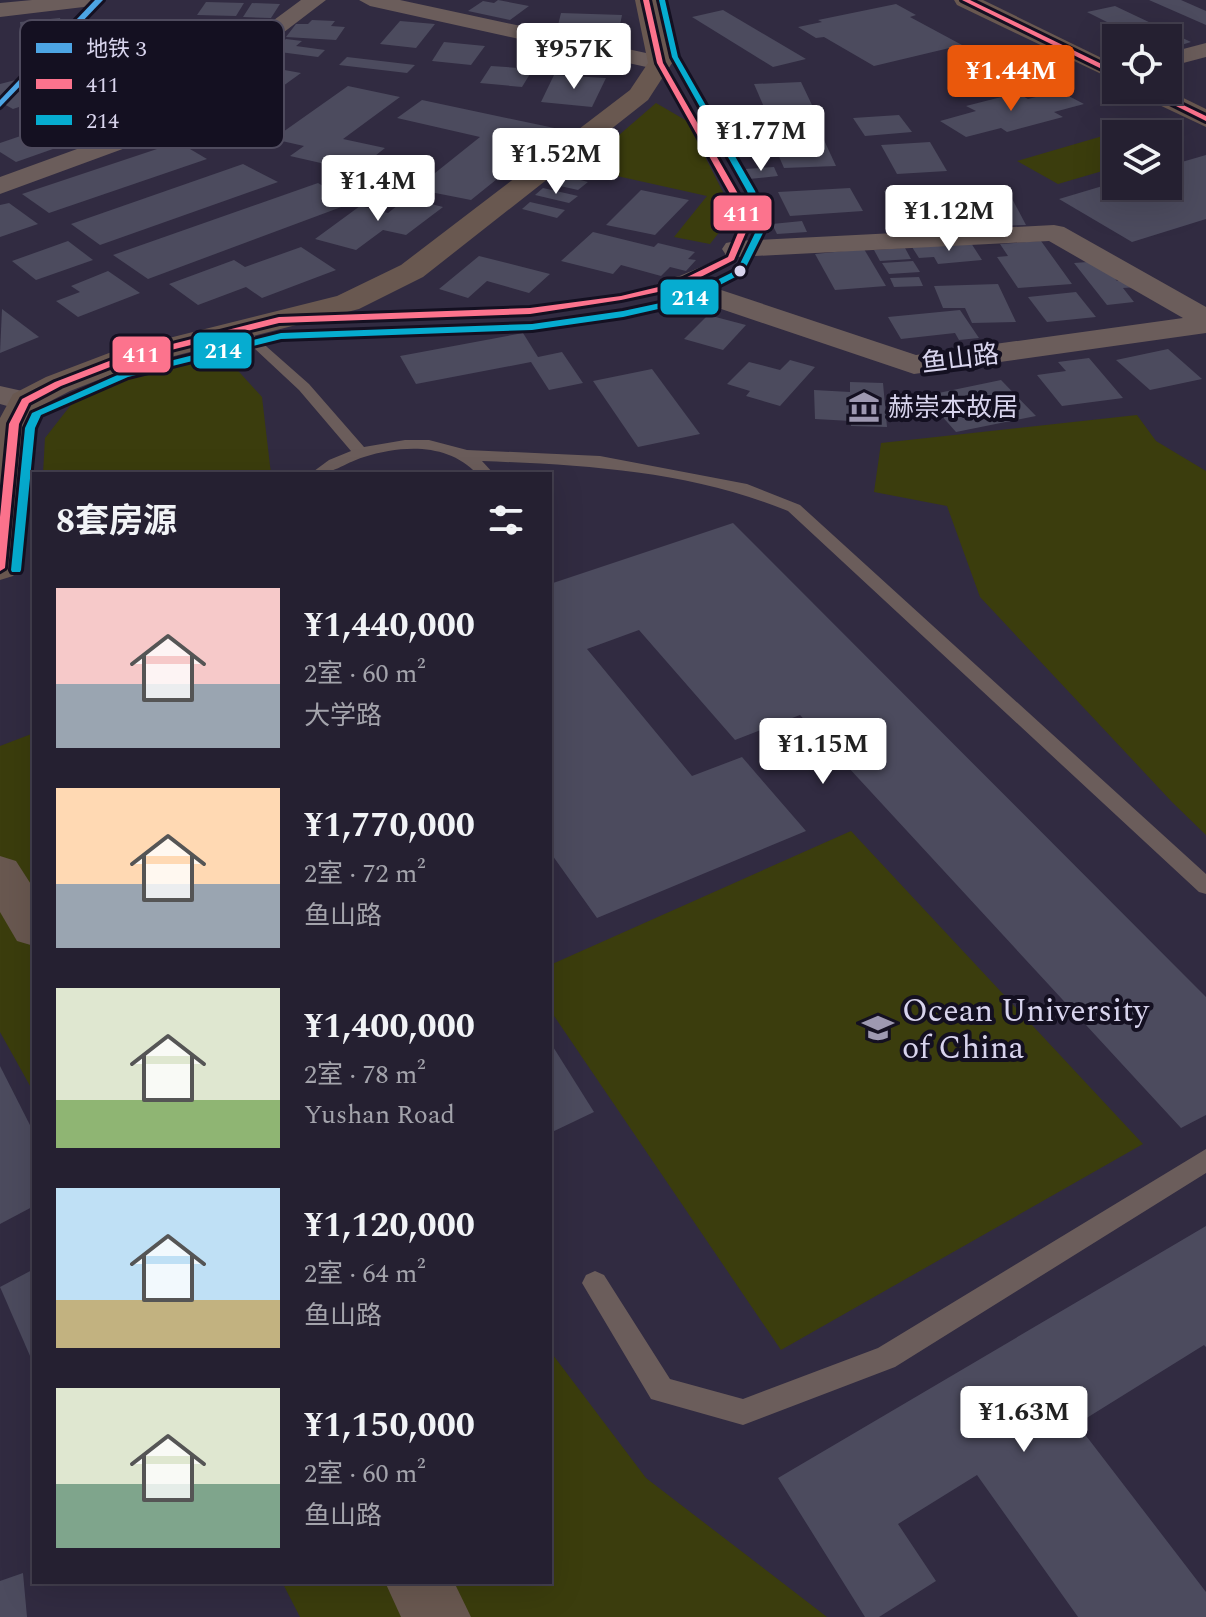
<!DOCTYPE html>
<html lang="zh">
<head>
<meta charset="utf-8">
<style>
	body { margin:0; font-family:Spectral,"Noto Sans SC",serif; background:#312d3d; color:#f1f3f6; height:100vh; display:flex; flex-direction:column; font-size:30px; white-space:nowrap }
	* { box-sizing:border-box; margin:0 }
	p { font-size:26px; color:#a3a3ab }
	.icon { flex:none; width:44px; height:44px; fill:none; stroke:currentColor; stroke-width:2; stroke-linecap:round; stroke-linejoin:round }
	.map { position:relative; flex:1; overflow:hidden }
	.details { position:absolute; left:32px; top:472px; width:520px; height:1112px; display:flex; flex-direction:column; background:#252031; border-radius:0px; box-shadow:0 8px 32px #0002,0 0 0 2px #423e4d }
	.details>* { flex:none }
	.tools { position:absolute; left:1102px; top:24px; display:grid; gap:16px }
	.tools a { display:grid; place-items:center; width:80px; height:80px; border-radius:0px; background:#252031; box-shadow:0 8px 32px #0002,0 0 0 2px #423e4d; font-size:40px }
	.price { position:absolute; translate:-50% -68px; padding:0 18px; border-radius:8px; background:#fff; color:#222; font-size:26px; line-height:52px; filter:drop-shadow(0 2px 4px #0008) }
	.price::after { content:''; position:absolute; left:50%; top:48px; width:24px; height:18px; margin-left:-12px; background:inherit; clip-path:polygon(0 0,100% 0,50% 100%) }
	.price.selected { background:#ea580c; color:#fff }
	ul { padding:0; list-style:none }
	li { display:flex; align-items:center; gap:24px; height:200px; padding:0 24px }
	li span { display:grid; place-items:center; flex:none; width:224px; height:160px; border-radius:0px; color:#555 }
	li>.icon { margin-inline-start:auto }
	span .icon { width:96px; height:96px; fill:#fffc; stroke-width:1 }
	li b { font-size:34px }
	h2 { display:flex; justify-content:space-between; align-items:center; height:96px; padding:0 24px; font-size:34px }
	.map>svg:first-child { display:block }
	.green { fill:#3b3d0d }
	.building { fill:#4c4b5e }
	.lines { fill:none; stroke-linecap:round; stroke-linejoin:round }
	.lane { fill:#6b5d5b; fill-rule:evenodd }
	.street { fill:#6b5d5b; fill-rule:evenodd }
	.secondary { fill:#695850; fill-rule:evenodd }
	.bus-1-casing { stroke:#141021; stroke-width:6 }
	.bus-2-casing { stroke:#141021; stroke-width:6 }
	.bus-1 { fill:#fc738d; fill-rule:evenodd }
	.bus-2 { fill:#06acd0; fill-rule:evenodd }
	.metro-1-casing { stroke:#141021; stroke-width:6 }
	.metro-1 { fill:#4da5e4; fill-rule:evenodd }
	.bus-dot { fill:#d8d4ed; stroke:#141021; stroke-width:3 }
	.labels { text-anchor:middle; stroke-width:8; stroke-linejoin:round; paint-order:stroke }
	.far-street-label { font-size:26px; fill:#d8d4ed; stroke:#141021 }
	.far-poi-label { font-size:26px; fill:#d8d4ed; stroke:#141021; text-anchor:start }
	.poi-label { font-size:32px; fill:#d8d4ed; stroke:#141021; text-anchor:start }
	.key { fill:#141021; stroke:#4f4b5e; stroke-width:2 }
	.key-label { font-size:22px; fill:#d8d4ed }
	.line-badge { stroke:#141021; stroke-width:3 }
	.badge-label { font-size:22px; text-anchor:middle; font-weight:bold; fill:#fff }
</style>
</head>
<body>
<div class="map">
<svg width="1206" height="1617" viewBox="0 0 1206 1617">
	<rect width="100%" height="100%" fill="#312b41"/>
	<g class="green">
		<path d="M656 103 687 121 728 202V221L710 244 674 237 707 196 581 168Z"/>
		<path d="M1137 126 1153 134H1116V167L1058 184 1017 161Z"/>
		<path d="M221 352 262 397 271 474H43L45 438 81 392Z"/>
		<path d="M1137 415 1156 441 1206 471V835L1172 802 980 597 947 506 874 492 881 443Z"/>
		<path d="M34 733V1093L0 1032V746Z"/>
		<path d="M851 831 1143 1144 781 1350 550 1010V965Z"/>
		<path d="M550 1351 646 1478 827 1617H300L282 1582H550Z"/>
	</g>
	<g class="building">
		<path d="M498 0 529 6 510 20 468 11 483 1 494 3Z"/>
		<path d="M1149 0H1181L1206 11V25Z"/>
		<path d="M206 2 244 3 236 16 197 15Z"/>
		<path d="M252 3 280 4 271 18 243 17Z"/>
		<path d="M896 4 916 15 910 17 962 45 874 66 824 37 816 38 798 27 822 22 818 20Z"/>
		<path d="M1115 6 1191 42 1168 49V38H1139L1087 12Z"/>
		<path d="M723 10 806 59 773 67 692 17Z"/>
		<path d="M561 13 622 15 618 35 556 33Z"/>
		<path d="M60 18 62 29H71L73 43 61 44 62 48 95 44 97 55 26 63 25 48 40 47 39 36 22 38 20 22Z"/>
		<path d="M200 19 231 20 221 35 190 33Z"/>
		<path d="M312 20 335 21 331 26 345 27 336 40 286 37 296 24H308Z"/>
		<path d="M400 21 435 24 416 48 380 44Z"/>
		<path d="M286 39 302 41 296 46 325 50 318 57 272 51Z"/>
		<path d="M444 42 485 46 471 65 432 61Z"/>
		<path d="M347 57 415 65 407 73 339 65Z"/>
		<path d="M257 65 301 73 239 118 269 124 246 141 187 129 201 119 183 116Z"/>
		<path d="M491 66 533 69 522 87 480 83Z"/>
		<path d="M554 75 606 78 592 107 541 102Z"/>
		<path d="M27 77 56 91 44 96 54 101 35 108 28 104 13 109 0 102V84Z"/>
		<path d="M801 82 812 105 764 107 754 84Z"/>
		<path d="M348 86 400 97 343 139 385 148 356 171 290 156 304 146 273 139Z"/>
		<path d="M1059 91 1084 104 1054 112 1063 117 1007 132 1001 128 966 137 940 121 976 111 966 106 1017 93 1028 99Z"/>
		<path d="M422 100 559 129 471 200 415 189 480 137 397 118Z"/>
		<path d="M97 110 124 124 16 162 0 152V143Z"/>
		<path d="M899 115 912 132 865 136 853 118Z"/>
		<path d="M824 140 836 166 784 168 773 143Z"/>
		<path d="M178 142 207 159 49 213 22 194Z"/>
		<path d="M930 142 947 171 897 174 881 145Z"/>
		<path d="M1206 155V219L1132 242 1059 199 1116 182V186H1168V166Z"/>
		<path d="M243 164 278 182 100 245 71 224Z"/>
		<path d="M574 166 608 173 600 180 566 173Z"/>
		<path d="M774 167 778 176 749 179 745 169Z"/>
		<path d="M562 175 588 182 578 190 551 184Z"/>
		<path d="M318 183 352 203 148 279 113 255Z"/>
		<path d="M937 187 952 210 899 214 884 191Z"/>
		<path d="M543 188 578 196 569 203 535 195Z"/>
		<path d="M850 188 863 211 790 216 778 192Z"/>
		<path d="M641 190 689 200 655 235 606 225Z"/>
		<path d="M1008 191 1026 225 981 226 965 192Z"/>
		<path d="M407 198 443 207 406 235 383 230 356 250 315 239 360 206 388 213Z"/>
		<path d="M530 202 565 210 557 218 522 209Z"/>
		<path d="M9 203 38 224 0 237V205Z"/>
		<path d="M802 221 807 232 777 234 772 224Z"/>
		<path d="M593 232 654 247 658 243 695 252 688 259 696 260 686 271 670 267 661 276 621 265 613 274 561 261Z"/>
		<path d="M68 241 93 260 36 280 12 261Z"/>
		<path d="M1041 241 1072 284 1018 288 997 257 1008 256 1000 244Z"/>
		<path d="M971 243 982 260 938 264 934 257 919 258 912 247Z"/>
		<path d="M301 247 336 270 262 298 246 287 198 305 169 284 234 260 245 267Z"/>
		<path d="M905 248 911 259 880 261 874 250Z"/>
		<path d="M864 249 886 286 835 290 815 254Z"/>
		<path d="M479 256 550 274 529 293 487 281 468 298 439 289Z"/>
		<path d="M913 261 920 272 889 274 882 263Z"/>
		<path d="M1101 261 1117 281 1132 279 1138 287 1123 288 1134 302 1107 305 1074 263Z"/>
		<path d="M108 271 140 293 78 317 56 301 80 292 71 286Z"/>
		<path d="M919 277 923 286 894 287 890 278Z"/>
		<path d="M998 284 1016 322 972 323 965 308H943L934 286Z"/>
		<path d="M1076 292 1096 317 1047 322 1028 297Z"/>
		<path d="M2 309 39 337 0 353Z"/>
		<path d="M960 310 979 338 959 340 955 333 901 339 888 317Z"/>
		<path d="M708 315 746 325 723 350 684 339Z"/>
		<path d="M523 333 538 357 562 352 583 383 549 390 531 362 416 384 400 356Z"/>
		<path d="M1168 349 1202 379 1150 390 1116 360Z"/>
		<path d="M1089 358 1123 398 1062 406 1037 375 1066 371 1058 362Z"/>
		<path d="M790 360 815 367 780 406 746 396 750 391 727 384 749 362 780 370Z"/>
		<path d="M652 369 700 434 638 447 593 381Z"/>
		<path d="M1001 380 1036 416 956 432 924 396Z"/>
		<path d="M850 382 883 383 887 427 851 426V421L815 419 814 390 850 392Z"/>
		<path d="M733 523 1206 997V1115L1181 1128 800 715 735 740 639 630 587 649 692 776 742 757 806 831 597 918 550 852V584Z"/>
		<path d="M550 1042 594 1112 550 1133Z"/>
		<path d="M0 1066 34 1133V1206L0 1224Z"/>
		<path d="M1206 1226V1347L1204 1345 1077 1424 1206 1592V1617H1078L977 1475 898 1524 936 1581 879 1617H865L778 1478Z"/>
		<path d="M34 1269V1365L0 1287Z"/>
		<path d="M23 1573 27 1617H0V1581Z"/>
	</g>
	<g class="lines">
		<g class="lane">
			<path d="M660 60 666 63 743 199 752 223 736 261C619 317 516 318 390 320 361 320 326 327 298 321V315L303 314C409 310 531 320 634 291 666 283 695 270 725 256L740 223 731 199 654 63Z"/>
			<path d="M242 325 309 384 364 447 405 440H429L467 450 600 456 747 484 800 505 1206 874V894L1199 892 788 511C690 471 587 465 482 461L494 474H477C448 443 403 445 364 457 342 464 335 474 310 474L329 460 351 451 299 390 237 332 235 329Z"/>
			<path d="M1206 1149V1173L895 1367 743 1425 651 1399 582 1283 586 1275 595 1271 604 1275 670 1379 743 1399 878 1348Z"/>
		</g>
		<g class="street">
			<path d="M32 0H103L92 6 0 17V3Z"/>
			<path d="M301 0H326L139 143 0 194V177L121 133Z"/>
			<path d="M359 0H400L660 56 668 58 672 63 668 68 660 70 370 6Z"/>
			<path d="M1206 43V57L1168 67V53Z"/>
			<path d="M1054 225 1064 227 1206 307V333L914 374 668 291 664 285 668 279 678 276 688 279 916 355 1183 318 1049 241 736 257 726 255 722 249 726 243 736 241Z"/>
			<path d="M0 386 36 394 41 401 36 408 25 411 0 404Z"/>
		</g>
		<g class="secondary">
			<path d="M635 0H657L672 63 648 100 423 277 359 309 131 367 70 391 39 407 31 424 19 568 13 576 0 580V418L13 394 46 377 109 353 337 296 401 265 630 90 648 63Z"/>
			<path d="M954 0H983L1116 65V81L957 5Z"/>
			<path d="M1135 90H1167L1206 109V127L1138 95Z"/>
			<path d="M0 856 16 861 34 889V946L17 941 0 912Z"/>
			<path d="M385 1582H454L471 1617H401Z"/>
		</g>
		<defs>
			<g id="bus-1">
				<path d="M643 0H649L663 63 741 199 750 223 734 260 681 287 621 300 530 314 279 323 123 362 61 386 29 403 19 424 5 568 0 571V517L9 424 22 399 55 382 117 358 279 317 530 308 621 296 675 283 728 257 742 223 733 199 657 63Z"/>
				<path d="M962 0H970L1116 71V76Z"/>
				<path d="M1144 90H1152L1206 116V121Z"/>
			</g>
			<path id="bus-2" d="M659 0H665L678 57 755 191 765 219V229L743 273 685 303 623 317 532 330 281 339 128 377 41 415 35 428 21 570 20 572H12L11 570 25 428 32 413 122 373 281 333 532 324 623 311 679 299 737 270 757 229V219L747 191 672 57Z"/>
		</defs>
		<use href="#bus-1" class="bus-1-casing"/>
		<use href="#bus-2" class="bus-2-casing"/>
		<use href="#bus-1" class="bus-1"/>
		<use href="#bus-2" class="bus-2"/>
		<defs>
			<path id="metro-1" d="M95 0H103L0 107V100Z"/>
		</defs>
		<use href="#metro-1" class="metro-1-casing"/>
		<use href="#metro-1" class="metro-1"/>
	</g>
	<defs>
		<symbol id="museum-bare" viewBox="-9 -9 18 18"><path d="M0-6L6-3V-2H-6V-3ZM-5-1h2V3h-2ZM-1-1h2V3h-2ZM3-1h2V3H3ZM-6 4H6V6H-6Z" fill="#9e99b1" stroke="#141021" stroke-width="2.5" paint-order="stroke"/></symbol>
		<symbol id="university-bare" viewBox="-9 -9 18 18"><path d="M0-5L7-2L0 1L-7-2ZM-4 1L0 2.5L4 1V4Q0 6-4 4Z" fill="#9e99b1" stroke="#141021" stroke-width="2.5" paint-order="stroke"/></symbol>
	</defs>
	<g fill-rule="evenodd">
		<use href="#museum-bare" x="842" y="385" width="44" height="44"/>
		<use href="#university-bare" x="856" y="1006" width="44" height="44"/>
	</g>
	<circle class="bus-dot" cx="740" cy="271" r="7"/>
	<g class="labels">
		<g class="far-street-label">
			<text transform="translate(960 358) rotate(-7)" y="9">鱼山路</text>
		</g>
		<g class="far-poi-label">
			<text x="888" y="416">赫崇本故居</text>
		</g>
		<g class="poi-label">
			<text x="902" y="1021">Ocean University<tspan x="902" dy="37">of China</tspan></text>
		</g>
	</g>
	<rect x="20" y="20" width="264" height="128" rx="12" class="key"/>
	<rect x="36" y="43" width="36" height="10" fill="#4da5e4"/>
	<rect x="36" y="79" width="36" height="10" fill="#fc738d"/>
	<rect x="36" y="115" width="36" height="10" fill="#06acd0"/>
	<g class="key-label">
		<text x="86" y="56">地铁 3</text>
		<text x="86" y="92">411</text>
		<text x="86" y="128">214</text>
	</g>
	<g class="line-badge">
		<rect x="712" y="194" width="61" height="38" rx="8" fill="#fc738d"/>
		<rect x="659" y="278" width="61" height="38" rx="8" fill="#06acd0"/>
		<rect x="192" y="331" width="61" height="39" rx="8" fill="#06acd0"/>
		<rect x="111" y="335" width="61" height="39" rx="8" fill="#fc738d"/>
	</g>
	<g class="badge-label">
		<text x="742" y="221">411</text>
		<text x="690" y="305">214</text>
		<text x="223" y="358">214</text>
		<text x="141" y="362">411</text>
	</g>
</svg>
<div class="tools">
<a><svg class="icon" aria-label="locate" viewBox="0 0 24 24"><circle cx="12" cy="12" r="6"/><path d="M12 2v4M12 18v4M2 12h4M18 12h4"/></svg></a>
<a><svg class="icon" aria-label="layers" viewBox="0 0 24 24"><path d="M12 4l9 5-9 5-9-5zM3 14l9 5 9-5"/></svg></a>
</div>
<b class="price" style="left:574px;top:91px">¥957K</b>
<b class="price selected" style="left:1011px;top:113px">¥1.44M</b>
<b class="price" style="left:761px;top:173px">¥1.77M</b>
<b class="price" style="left:556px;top:196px">¥1.52M</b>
<b class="price" style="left:378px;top:223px">¥1.4M</b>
<b class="price" style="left:949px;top:253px">¥1.12M</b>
<b class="price" style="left:823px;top:786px">¥1.15M</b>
<b class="price" style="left:1024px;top:1454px">¥1.63M</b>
<section class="details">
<h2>8套房源<svg class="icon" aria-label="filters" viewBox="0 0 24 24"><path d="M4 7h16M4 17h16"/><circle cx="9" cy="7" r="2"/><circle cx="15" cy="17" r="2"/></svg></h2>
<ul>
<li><span style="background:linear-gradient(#f6c9c9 60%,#9aa5b1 0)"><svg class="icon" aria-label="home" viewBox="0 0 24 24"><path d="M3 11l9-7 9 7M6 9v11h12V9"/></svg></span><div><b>¥1,440,000</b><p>2室 · 60 m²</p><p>大学路</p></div></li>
<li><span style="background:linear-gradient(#ffd9b3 60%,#9aa5b1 0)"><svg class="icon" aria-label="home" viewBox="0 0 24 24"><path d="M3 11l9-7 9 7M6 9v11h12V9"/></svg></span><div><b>¥1,770,000</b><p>2室 · 72 m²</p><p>鱼山路</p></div></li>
<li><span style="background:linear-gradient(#dfe7d0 70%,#8fb573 0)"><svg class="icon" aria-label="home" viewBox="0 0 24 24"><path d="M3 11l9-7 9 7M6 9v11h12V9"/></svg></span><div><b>¥1,400,000</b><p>2室 · 78 m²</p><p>Yushan Road</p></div></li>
<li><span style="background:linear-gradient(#bfe0f5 70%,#c2b280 0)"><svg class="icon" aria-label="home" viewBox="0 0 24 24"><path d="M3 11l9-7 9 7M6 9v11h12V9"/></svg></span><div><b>¥1,120,000</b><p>2室 · 64 m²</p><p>鱼山路</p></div></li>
<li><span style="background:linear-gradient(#dfe7d0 60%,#7fa58c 0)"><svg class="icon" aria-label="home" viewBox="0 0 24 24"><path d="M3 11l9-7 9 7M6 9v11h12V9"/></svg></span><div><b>¥1,150,000</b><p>2室 · 60 m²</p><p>鱼山路</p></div></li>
</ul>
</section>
</div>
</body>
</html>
